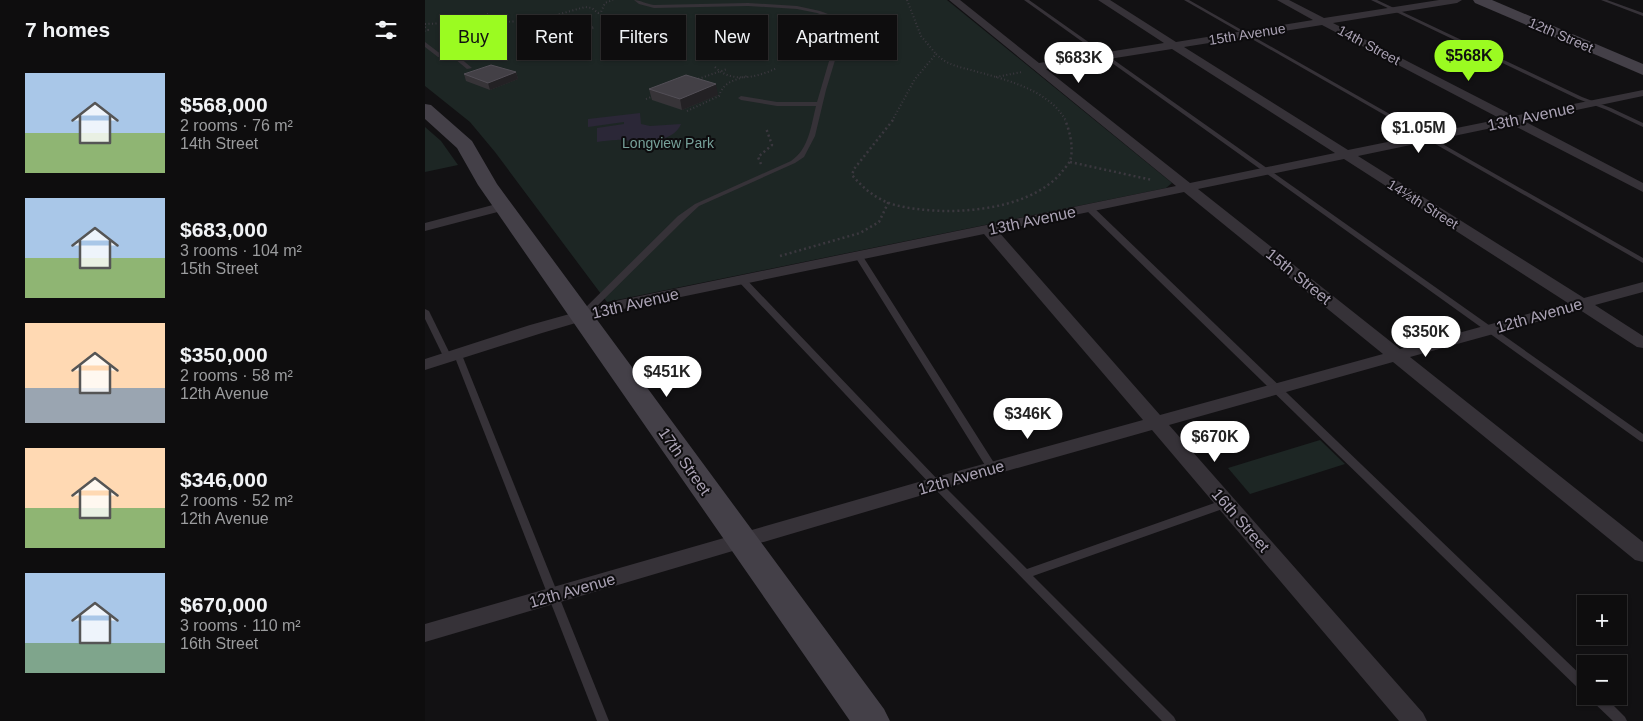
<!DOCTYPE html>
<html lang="en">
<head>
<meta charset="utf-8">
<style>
	body { margin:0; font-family:Helvetica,sans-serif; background:#171617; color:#f1f3f6; height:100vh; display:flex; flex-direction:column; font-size:19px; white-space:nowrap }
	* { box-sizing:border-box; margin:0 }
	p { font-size:16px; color:#9b9c9e }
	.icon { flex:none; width:28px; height:28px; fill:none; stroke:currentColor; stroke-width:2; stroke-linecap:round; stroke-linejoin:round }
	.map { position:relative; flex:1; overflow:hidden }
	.panel { display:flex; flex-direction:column; background:#0e0d0e; width:425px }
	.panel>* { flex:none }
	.top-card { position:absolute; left:15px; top:15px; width:475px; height:45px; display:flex; gap:10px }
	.controls { position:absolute; left:1152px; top:595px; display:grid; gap:10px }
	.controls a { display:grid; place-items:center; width:50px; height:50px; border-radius:0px; background:#0e0d0e; box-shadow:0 1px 4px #0004,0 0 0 1px #2e2d2e; font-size:25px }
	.price { position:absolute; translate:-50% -42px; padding:0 11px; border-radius:18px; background:#fff; color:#222; font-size:16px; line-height:32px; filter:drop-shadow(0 1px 2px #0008) }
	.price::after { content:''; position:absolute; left:50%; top:30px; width:15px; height:11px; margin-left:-8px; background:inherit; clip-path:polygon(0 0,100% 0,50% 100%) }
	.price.selected { background:#9bfb21; color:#111 }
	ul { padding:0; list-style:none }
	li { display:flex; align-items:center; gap:15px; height:125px; padding:0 25px }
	li span { display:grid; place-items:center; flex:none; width:140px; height:100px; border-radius:0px; color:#555 }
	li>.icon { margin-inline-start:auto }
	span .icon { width:60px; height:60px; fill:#fffc; stroke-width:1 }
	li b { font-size:21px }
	h2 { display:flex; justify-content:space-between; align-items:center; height:60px; padding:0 25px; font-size:21px }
	.chip { padding:0 18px; border-radius:0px; background:#0e0d0e; box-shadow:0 1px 4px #0004,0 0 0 1px #2e2d2e; font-size:18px; line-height:45px }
	.chip.selected { background:#9bfb21; color:#111 }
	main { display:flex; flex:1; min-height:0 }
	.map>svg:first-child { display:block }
	.green { fill:#1d2624 }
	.water { fill:#2b2737 }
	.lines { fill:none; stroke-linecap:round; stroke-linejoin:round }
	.path-far1 { stroke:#3b383f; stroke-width:2; stroke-dasharray:1 2.5; stroke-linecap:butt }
	.path { stroke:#3b383f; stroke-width:2.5; stroke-dasharray:2 3; stroke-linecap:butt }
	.lane { fill:#363238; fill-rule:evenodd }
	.street { fill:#363238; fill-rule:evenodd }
	.secondary { fill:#444048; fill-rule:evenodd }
	.wall { fill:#373438 }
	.shaded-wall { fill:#232124 }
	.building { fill:#434046; stroke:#534f57 }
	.labels { text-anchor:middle; stroke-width:4; stroke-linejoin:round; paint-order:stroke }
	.far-street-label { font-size:14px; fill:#aaa2b4; stroke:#0d0c0e }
	.far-park-label { font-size:14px; fill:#77a19a; stroke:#0d0c0e }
	.street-label { font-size:16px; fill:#aaa2b4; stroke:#0d0c0e }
</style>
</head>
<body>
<main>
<section class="panel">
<h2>7 homes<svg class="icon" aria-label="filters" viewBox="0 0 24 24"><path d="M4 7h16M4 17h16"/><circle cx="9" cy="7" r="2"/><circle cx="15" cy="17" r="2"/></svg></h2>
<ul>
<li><span style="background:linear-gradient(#a9c7e8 60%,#8fb573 0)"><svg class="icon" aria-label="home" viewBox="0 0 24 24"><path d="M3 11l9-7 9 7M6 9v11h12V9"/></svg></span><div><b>$568,000</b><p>2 rooms · 76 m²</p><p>14th Street</p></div></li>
<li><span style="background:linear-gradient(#a9c7e8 60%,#8fb573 0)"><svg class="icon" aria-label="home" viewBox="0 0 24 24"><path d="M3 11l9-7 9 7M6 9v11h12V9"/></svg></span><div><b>$683,000</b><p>3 rooms · 104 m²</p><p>15th Street</p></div></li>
<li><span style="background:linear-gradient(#ffd9b3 65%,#9aa5b1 0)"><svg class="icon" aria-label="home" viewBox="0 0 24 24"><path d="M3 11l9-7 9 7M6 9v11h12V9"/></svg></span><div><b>$350,000</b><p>2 rooms · 58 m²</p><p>12th Avenue</p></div></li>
<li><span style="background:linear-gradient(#ffd9b3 60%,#8fb573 0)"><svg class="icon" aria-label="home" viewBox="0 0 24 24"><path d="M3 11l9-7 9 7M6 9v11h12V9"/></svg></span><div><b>$346,000</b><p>2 rooms · 52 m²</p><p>12th Avenue</p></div></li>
<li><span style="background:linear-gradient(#a9c7e8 70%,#7fa58c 0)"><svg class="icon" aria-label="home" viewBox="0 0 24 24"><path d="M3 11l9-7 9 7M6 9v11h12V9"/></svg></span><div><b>$670,000</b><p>3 rooms · 110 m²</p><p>16th Street</p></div></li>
</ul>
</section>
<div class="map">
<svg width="1218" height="721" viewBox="0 0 1218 721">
	<rect width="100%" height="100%" fill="#121113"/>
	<g class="green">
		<path d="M0 0H522L747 183 741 188 182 302 70 152 45 122 0 86Z"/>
		<path d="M0 127 16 141 33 165 0 172Z"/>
		<path d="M895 440 920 464 825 494 803 468Z"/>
	</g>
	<path class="water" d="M215 113 216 124 225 126 256 124C250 140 226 142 211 142 205 142 198 139 192 140 185 140 179 141 172 142V128L199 124V122L163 127V119Z"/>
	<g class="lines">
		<g class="path-far1">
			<path d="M482 0 496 36 511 54"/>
			<path d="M117 19 160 7 167 8 173 13 176 12 180 3 188 0"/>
			<path d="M129 20 159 23 169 28 144 31"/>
			<path d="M77 22 116 20 122 22 124 29 144 31 134 36 100 35"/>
			<path d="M0 24 22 23 63 14"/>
			<path d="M0 27 3 30 0 31"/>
			<path d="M511 54C521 64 533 67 546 70 578 79 624 89 641 121"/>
			<path d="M290 67C307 84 333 77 352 68"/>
			<path d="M571 77 597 72"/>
			<path d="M270 80 302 69"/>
			<path d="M221 99 229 96"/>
			<path d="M262 111 294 96C298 82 310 80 322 76"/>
			<path d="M467 121 490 79 511 54"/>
		</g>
		<g class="path">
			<path d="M468 120 429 169 427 175C439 189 452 200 470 205 518 217 602 213 636 173 639 169 643 165 645 161 649 149 645 131 640 120"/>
			<path d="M645 162 727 180"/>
			<path d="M336 164 333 157 347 145 341 128"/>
			<path d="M355 256 435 233 454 222 464 201"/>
		</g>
		<g class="lane">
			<path d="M209 0C215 0 221 4 229 5L323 3 372 6 395 11 411 17 420 27 401 90 390 136 379 157 370 163 274 206 259 220 160 318H157L153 316 154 314 253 216 270 204 366 161C384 149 386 126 391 106H352L316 100 313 98 316 96 352 102H392L414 27 407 19 392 13 372 9 323 6 229 8 214 4Z"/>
			<path d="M599 0H604L1218 434V442L1215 441Z"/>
			<path d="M759 0H764L1218 258V263Z"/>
			<path d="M946 0H952L1157 97 1186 108 1218 123V127L1182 110 1153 99Z"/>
			<path d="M1176 0H1182L1218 13V16Z"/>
			<path d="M0 42 17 55 34 57 47 68 42 69 30 59 13 57 0 47Z"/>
			<path d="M661 206H667L1161 680V693L1157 692 661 210Z"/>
			<path d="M430 253H436L437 255 571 466 572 468 571 470H563L429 255Z"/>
			<path d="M314 278H320L515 482 602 569 798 500H806L807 503 806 506 608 576 749 717 751 721H737L507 486 314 282 313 280Z"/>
			<path d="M0 309 4 311 27 358 26 360 23 361 19 358 0 319Z"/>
			<path d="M33 352 37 355 184 721H172L29 355Z"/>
			<path d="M1164 696H1179L1200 717 1202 721H1188L1166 700Z"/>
		</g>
		<g class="street">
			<path d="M524 0H535L614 63 739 43 673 0H685L751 42 888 20 852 0H864L899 18 1014 0H1037L1032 3 908 23 1089 116 1218 90V96L1099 121 1218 183V192L1086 124 933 156 1159 298 1218 282V292L1170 305 1218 336V348L1212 347 1155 310 985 357 1218 542V562L1210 560 968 362 744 425 998 713 1002 721H974L727 430 518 489 0 642V624L504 479 718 420 559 234 198 309 117 333 0 370V359L105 325 195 300 751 186ZM897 25 1076 119 923 150 759 47ZM747 49 910 153 765 183 621 69ZM919 159 1143 303 975 349 773 189ZM759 192 958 354 735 415 573 231Z"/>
			<path d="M79 202 84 203 86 206 84 209 0 231V223Z"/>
		</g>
		<g class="secondary">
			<path d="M1048 0H1067L1218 64V75L1050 3Z"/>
			<path d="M0 104 6 105 47 141 72 184 459 709 465 721H425L53 185 32 148 0 119Z"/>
		</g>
	</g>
	<g class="wall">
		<path d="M91 72 93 79 65 90 41 81 39 74Z"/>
		<path d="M224 89 293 95 257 110 227 100Z"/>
	</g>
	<g class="shaded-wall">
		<path d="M91 72 93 79 65 90 63 83Z"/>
		<path d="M291 84 293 95 257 110 255 99Z"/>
	</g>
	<g class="building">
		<path d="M66 65 91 72 63 83 39 74Z"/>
		<path d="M261 75 291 84 255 99 224 89Z"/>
	</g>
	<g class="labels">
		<g class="far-street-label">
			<text transform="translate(822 34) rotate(-9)" y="5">15th Avenue</text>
			<text transform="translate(1136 35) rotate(23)" y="5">12th Street</text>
			<text transform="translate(944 45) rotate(28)" y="5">14th Street</text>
			<text transform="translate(998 204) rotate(32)" y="5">14½th Street</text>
		</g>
		<g class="far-park-label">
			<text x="243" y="148">Longview Park</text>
		</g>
		<g class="street-label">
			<text transform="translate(1106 116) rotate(-12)" y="6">13th Avenue</text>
			<text transform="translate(607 220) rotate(-12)" y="6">13th Avenue</text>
			<text transform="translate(874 276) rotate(39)" y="6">15th Street</text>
			<text transform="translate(210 303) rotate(-13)" y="6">13th Avenue</text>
			<text transform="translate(1114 315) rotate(-16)" y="6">12th Avenue</text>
			<text transform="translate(260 461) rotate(55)" y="6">17th Street</text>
			<text transform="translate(536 477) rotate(-16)" y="6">12th Avenue</text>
			<text transform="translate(816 520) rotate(49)" y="6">16th Street</text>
			<text transform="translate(147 590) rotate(-16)" y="6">12th Avenue</text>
		</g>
	</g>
</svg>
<div class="controls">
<a>+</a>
<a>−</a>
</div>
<b class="price selected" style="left:1044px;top:82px">$568K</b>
<b class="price" style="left:654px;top:84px">$683K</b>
<b class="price" style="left:994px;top:154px">$1.05M</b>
<b class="price" style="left:1001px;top:358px">$350K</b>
<b class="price" style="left:242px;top:398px">$451K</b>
<b class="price" style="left:603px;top:440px">$346K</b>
<b class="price" style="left:790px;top:463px">$670K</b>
<div class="top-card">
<a class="chip selected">Buy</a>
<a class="chip">Rent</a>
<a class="chip">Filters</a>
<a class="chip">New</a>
<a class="chip">Apartment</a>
</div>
</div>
</main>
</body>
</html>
